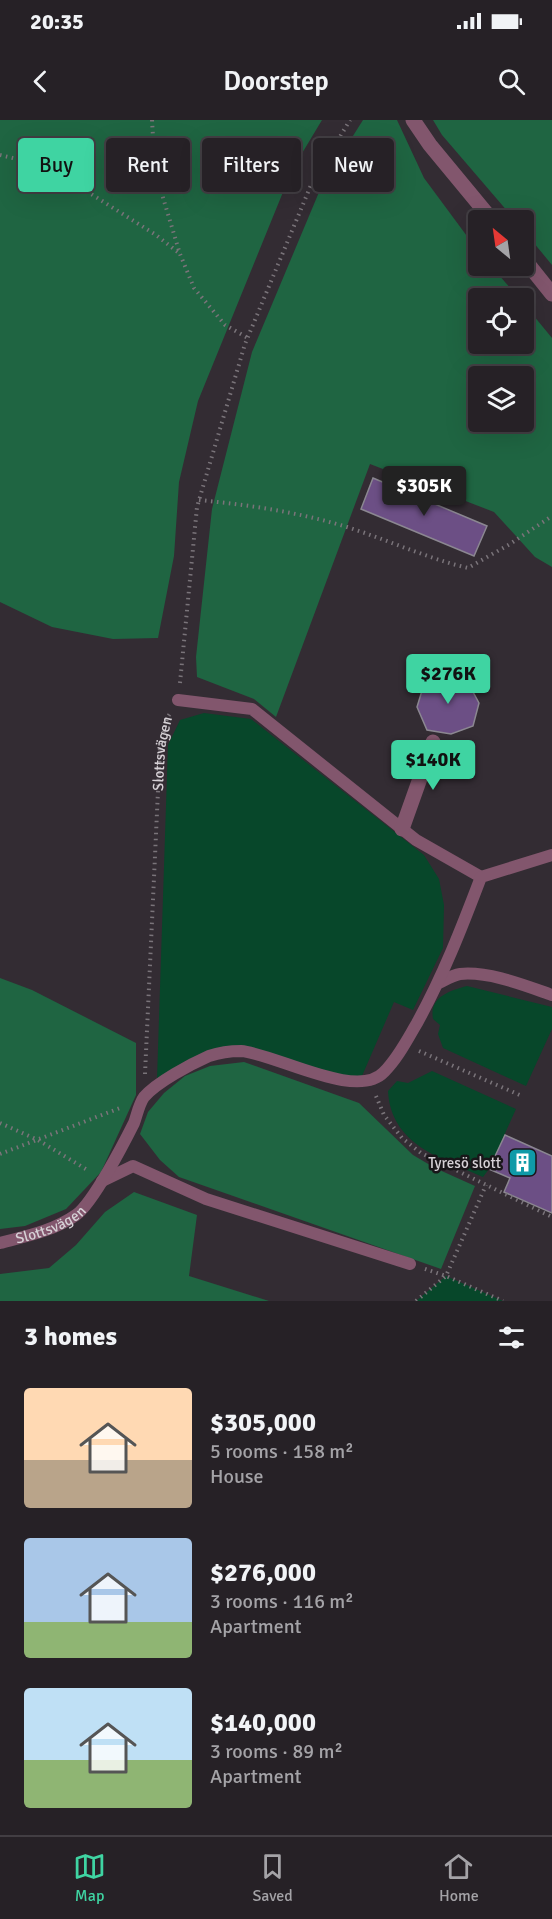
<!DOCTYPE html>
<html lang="en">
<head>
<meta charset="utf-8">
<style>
	body { margin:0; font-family:Signika,sans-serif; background:#322e32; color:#f1f3f6; height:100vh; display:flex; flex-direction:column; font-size:22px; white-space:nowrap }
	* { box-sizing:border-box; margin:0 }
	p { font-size:20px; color:#a4a3a7 }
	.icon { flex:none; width:33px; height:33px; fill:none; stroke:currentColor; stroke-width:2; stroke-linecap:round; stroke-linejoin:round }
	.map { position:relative; height:1181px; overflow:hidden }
	.panel { display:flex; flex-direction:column; background:#262126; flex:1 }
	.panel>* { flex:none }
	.hud { position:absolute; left:18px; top:18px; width:516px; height:54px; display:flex; gap:12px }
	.needle { width:39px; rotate:331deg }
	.tools { position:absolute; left:468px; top:90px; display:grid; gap:12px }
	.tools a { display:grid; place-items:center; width:66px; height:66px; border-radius:6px; background:#262126; box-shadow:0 6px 24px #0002,0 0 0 2px #423e43; font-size:30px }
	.price { position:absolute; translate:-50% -51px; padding:0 14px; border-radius:6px; background:#3fd4a2; color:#111; font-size:20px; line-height:39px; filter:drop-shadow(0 2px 3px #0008) }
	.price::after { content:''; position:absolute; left:50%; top:36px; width:18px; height:14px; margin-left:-9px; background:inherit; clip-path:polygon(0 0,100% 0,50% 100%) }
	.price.selected { background:#222; color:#fff }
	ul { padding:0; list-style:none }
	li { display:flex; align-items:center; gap:18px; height:150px; padding:0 24px }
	li span { display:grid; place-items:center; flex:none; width:168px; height:120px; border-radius:6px; color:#555 }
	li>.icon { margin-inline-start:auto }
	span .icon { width:72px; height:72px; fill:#fffc; stroke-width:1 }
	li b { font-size:26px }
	h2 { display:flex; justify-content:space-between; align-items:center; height:72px; padding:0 24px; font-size:26px }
	.tag { padding:0 21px; border-radius:6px; background:#262126; box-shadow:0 6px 24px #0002,0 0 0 2px #423e43; font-size:21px; line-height:54px }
	.tag.selected { background:#3fd4a2; color:#111 }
	.status { display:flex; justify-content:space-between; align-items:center; height:42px; padding:0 30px; background:#262126; direction:ltr }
	.status svg { height:16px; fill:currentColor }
	header { display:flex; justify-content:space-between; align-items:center; height:78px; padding:0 24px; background:#262126; font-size:27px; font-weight:600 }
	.dock { display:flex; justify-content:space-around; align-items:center; height:84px; border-top:2px solid #423e43; background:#262126; font-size:16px; color:#a4a3a7 }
	.dock a { display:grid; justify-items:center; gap:3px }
	.dock .selected { color:#3fd4a2 }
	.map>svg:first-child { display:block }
	.green { fill:#07472a }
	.forest { fill:#1f6542; fill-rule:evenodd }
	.building { fill:#6c4f85; stroke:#8b8791; stroke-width:1.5 }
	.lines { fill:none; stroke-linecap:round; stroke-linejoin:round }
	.path { stroke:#7a747a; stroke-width:4; stroke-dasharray:1.5 4.5; stroke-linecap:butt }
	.lane { stroke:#82566d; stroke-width:12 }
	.street { stroke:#82566d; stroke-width:15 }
	.labels { text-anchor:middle; stroke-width:5; stroke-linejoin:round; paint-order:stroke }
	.street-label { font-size:15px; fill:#d6d1d6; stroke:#191619 }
	.poi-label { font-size:15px; fill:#d6d1d6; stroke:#191619; text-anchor:end }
</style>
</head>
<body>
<div class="status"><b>20:35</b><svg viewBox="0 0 49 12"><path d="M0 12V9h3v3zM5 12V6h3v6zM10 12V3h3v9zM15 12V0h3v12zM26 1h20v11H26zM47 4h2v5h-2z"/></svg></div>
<header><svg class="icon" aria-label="back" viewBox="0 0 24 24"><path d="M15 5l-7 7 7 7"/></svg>Doorstep<svg class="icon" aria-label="search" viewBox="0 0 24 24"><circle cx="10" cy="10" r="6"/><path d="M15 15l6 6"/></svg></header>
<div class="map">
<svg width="552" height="1181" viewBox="0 0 552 1181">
	<rect width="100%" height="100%" fill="#332c33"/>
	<g class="green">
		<path d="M204 593 251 599 424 735 439 759 444 785 443 828 413 890 394 882 362 956 349 957 239 928 157 959 168 625 180 600Z"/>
		<path d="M467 866 552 887V909L526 966 443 928 438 914 440 905 433 899C429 877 449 871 467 866Z"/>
		<path d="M432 951 516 989 489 1049 483 1057C441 1038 391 1025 388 971L397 961 408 963Z"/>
		<path d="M446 1156 503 1181H416Z"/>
	</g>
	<g class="forest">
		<path d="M0 0H322L292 50 198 281 179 362 174 436 158 518 113 519 52 507 0 482Z"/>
		<path d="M363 0H397L424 58 478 131V146H491L519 178H478V224H524V184L552 218V447L535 437 494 392 370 344 276 597 254 579 197 557 196 537 212 389 252 232 322 65ZM478 256H524V302H478Z"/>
		<path d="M433 0H552V145L524 111V100H515L442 15Z"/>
		<path d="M0 858 32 870 136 923V975L101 1052 66 1089 25 1106 0 1109Z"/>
		<path d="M244 942 359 983 413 1035 435 1048 475 1066 441 1149 179 1057 160 1040 140 1014 148 992 164 973 185 956 210 946Z"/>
		<path d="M134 1072 197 1095 189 1156 269 1181H0V1154L49 1148 76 1125 105 1092Z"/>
	</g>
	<g class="building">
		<path d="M373 358 487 406 474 436 361 389Z"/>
		<path d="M447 555 467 561 479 583 473 606 451 614 427 610 417 587 424 564Z"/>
		<path d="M505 1015 552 1036V1093L504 1072 510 1058 489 1049Z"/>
	</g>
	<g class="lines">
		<g class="path">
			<path d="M152 0 155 51 180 134 194 168 225 205 248 218"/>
			<path d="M0 35 59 49 80 67 156 115 179 133"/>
			<path d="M199 380C249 385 298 392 347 407 388 420 426 438 468 448L510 424 552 396"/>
			<path d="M180 563 197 387 245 224 311 65 350 0"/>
			<path d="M419 931 522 976"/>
			<path id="s1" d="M145 954 160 627 167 598 171 592"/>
			<path d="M376 976 384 995 402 1018 421 1033 552 1097"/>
			<path d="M0 1003 38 1020 89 1051"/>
			<path d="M0 1034 120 988"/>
			<path d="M425 1149 446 1156 503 1181"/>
			<path d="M416 1181 446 1156 486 1065"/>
		</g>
		<g class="lane">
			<path d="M178 580 252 589 416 720 481 757"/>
			<path d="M439 863C445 860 453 855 460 854 489 851 526 866 552 875"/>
			<path d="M102 1061 133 1046 206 1079 410 1144"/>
			<path id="s2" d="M0 1123C27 1116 53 1111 76 1095 93 1083 124 1023 134 1003 137 995 139 984 144 977 157 962 191 944 209 936 218 933 232 931 241 931 276 934 357 981 384 952 398 938 407 920 417 903 443 856 462 807 481 757L552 735"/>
		</g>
		<g class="street">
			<path d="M413 0 430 25 492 100"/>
			<path d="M524 139 552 174"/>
			<path d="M402 709 433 622"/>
		</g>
	</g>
	<defs>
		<symbol id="building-square" viewBox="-11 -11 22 22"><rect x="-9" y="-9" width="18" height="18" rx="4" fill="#0f9aa8" stroke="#191619"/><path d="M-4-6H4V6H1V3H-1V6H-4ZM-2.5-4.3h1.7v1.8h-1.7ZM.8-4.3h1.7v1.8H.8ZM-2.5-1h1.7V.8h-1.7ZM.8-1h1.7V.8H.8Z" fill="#fff"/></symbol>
	</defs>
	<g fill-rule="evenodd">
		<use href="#building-square" x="506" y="1026" width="33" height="33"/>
	</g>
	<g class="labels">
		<g class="street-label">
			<text dy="5" stroke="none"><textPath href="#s1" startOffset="321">Slottsvägen</textPath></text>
			<text dy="5" stroke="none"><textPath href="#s2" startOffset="54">Slottsvägen</textPath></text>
		</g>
		<g class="poi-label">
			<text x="501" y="1048">Tyresö slott</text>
		</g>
	</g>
</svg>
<div class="tools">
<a><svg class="needle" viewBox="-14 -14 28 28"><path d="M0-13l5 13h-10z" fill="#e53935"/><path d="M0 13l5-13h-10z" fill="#a4a3a7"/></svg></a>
<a><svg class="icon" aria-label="locate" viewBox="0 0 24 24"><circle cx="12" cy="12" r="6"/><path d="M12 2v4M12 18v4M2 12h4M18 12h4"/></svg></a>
<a><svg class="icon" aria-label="layers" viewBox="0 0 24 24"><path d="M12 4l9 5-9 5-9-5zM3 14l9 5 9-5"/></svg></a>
</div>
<b class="price selected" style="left:424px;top:397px">$305K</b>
<b class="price" style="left:448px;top:585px">$276K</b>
<b class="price" style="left:433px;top:671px">$140K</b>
<div class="hud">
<a class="tag selected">Buy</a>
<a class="tag">Rent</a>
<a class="tag">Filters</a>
<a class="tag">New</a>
</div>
</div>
<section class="panel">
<h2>3 homes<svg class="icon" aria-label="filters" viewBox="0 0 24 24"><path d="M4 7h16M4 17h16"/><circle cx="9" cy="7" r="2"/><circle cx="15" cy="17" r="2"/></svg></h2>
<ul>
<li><span style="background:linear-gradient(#ffd9b3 60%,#b9a48a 0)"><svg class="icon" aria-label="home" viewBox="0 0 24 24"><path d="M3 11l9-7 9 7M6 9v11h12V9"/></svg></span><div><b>$305,000</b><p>5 rooms · 158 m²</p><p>House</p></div></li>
<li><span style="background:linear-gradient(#a9c7e8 70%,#8fb573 0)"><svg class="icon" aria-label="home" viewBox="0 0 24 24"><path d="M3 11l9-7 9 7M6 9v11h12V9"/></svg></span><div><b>$276,000</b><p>3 rooms · 116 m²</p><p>Apartment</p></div></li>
<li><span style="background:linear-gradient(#bfe0f5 60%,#8fb573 0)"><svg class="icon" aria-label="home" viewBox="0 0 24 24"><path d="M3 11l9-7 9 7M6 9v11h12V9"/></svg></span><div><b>$140,000</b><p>3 rooms · 89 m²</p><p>Apartment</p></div></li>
</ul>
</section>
<nav class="dock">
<a class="selected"><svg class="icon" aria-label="map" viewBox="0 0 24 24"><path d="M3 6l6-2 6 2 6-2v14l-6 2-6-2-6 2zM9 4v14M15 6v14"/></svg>Map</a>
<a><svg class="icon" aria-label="saved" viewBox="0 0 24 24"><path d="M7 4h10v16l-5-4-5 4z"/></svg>Saved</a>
<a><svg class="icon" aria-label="home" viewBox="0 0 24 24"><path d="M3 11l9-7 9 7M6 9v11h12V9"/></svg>Home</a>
</nav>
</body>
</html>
